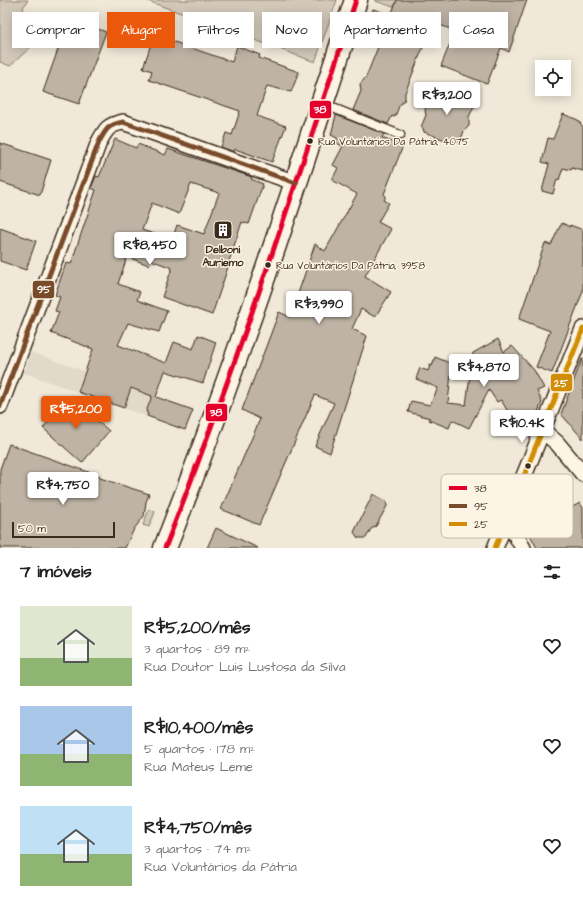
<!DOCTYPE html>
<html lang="pt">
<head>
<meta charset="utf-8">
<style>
	body { margin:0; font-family:"Architects Daughter",sans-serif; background:#f6f6f6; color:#222; height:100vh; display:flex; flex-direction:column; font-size:15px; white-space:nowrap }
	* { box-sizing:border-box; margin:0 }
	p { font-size:13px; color:#767676 }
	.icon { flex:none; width:22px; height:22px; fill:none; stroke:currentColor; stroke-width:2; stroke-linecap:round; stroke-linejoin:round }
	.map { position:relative; height:548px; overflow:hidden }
	.drawer { display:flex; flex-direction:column; background:#fff; flex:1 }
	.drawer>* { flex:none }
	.guide { position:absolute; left:12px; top:12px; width:559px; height:36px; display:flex; gap:8px }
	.fabs { position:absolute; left:535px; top:60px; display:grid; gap:8px }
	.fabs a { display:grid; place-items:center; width:36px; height:36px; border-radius:0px; background:#fff; box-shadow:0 2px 10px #0003; font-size:20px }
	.scale { position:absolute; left:12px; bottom:10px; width:103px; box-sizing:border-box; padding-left:4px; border:2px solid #3b2a1e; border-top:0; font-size:11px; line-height:14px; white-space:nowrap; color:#3b2a1e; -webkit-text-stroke:3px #fcf5e5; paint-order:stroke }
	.price { position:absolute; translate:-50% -34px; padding:0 9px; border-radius:4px; background:#fff; color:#222; font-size:13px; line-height:26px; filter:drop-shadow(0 1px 2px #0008) }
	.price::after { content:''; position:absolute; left:50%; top:24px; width:12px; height:9px; margin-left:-6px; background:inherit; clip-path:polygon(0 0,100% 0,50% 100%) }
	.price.selected { background:#ea580c; color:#fff }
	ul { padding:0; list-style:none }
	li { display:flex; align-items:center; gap:12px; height:100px; padding:0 20px }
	li span { display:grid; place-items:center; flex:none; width:112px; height:80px; border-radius:0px; color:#555 }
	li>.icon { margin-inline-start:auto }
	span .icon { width:48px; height:48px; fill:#fffc; stroke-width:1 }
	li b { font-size:17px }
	h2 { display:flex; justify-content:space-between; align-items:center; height:48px; padding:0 20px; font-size:17px }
	.chip { padding:0 14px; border-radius:0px; background:#fff; box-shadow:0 2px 10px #0003; font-size:14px; line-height:36px }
	.chip.selected { background:#ea580c; color:#fff }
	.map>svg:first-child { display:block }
	.built { fill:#e1d9c9 }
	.green { fill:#d2c9ba; stroke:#867a6c }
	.building { fill:#beb3a4; stroke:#3b2a1e; fill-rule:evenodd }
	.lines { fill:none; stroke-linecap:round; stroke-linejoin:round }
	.lane-casing { stroke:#3b2a1e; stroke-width:11 }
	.street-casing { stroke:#3b2a1e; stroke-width:18 }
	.primary-casing { stroke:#3b2a1e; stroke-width:25 }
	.lane { stroke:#fcf5e5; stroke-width:8 }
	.street { stroke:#fcf5e5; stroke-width:15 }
	.primary { stroke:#fcf5e5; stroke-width:22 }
	.bus-1-casing { stroke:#fcf5e5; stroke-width:8 }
	.bus-2-casing { stroke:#fcf5e5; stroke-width:8 }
	.bus-3-casing { stroke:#fcf5e5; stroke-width:8 }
	.bus-1 { stroke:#e4002b; stroke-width:5 }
	.bus-2 { stroke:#7a4b2a; stroke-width:5 }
	.bus-3 { stroke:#d18d06; stroke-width:5 }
	.bus-dot { fill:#3b2a1e; stroke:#fcf5e5; stroke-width:1.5 }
	.labels { text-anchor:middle; stroke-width:3; stroke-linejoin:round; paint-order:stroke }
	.bus-label { font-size:10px; fill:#3b2a1e; stroke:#fcf5e5; text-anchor:start }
	.poi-label { font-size:11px; font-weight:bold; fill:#3b2a1e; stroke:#fcf5e5 }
	.key { fill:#fcf5e5; stroke:#c2b8a9; stroke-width:1 }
	.key-label { font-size:11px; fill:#3b2a1e }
	.line-badge { stroke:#fcf5e5; stroke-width:1.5 }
	.badge-label { font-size:11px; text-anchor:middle; font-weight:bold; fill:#fff }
</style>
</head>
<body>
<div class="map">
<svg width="583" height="548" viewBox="0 0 583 548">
	<rect width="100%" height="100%" fill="#f0e9d9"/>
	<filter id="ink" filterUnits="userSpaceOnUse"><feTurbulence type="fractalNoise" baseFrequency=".025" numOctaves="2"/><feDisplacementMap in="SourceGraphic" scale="8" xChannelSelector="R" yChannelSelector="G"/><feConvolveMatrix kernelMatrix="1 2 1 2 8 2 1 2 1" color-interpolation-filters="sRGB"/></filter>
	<g filter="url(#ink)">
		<path class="built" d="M31 352 193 410 185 430 24 373Z"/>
		<g class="green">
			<path d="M0 0H28L23 8 33 45 10 66 0 62Z"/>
			<path d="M145 0H337L315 62Z"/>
			<path d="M376 0H397L394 7 375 1Z"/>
			<path d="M149 509 155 512 149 527 143 525Z"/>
		</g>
		<g class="building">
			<path d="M397 0H527L509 52 501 48 487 84 441 66 455 31 433 22 405 93V99L399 106 395 117 392 116 388 124 353 110 361 91 360 84 366 77 378 47 362 41 373 9 391 15Z"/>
			<path d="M69 18 106 32 79 104 43 92Z"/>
			<path d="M154 35 232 62 237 46 260 55 259 58 299 72 291 92 267 86 257 116 286 126 272 162 235 149 234 152 221 147 226 133 232 135 240 111 149 80 152 71 143 68Z"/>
			<path d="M441 89 468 100 474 106 469 117V126L464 131 460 142 453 143 424 132 423 128 421 127 426 115 425 111 426 106 431 102 434 93Z"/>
			<path d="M563 114 578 120 583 127V171L572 168 571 170 563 168 559 180 557 179 553 194 542 191 549 164 542 162 548 138 553 139Z"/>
			<path d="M336 115 384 134 382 138 403 146 384 194 386 196 384 200 389 203 378 222 391 229 365 276 391 292 375 317 361 309 352 329 367 336 330 453 315 446 334 403 315 395 259 525 221 509 260 419 242 410 279 312 290 317 315 244 325 251 357 194 332 180 338 168 333 165 343 146 336 143 337 138 331 135Z"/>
			<path d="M115 139 136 148 138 144 165 155 168 149 252 177 251 179 263 184 249 224 242 222 228 264H229L212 315 162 297 172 268 151 260 149 265 127 257 118 284 140 292 137 300 167 311 159 332 128 323 118 345 166 363 174 342 193 349 198 335 216 342 203 383 165 371 156 397 193 410 185 430 147 416 148 413 146 412 152 396 131 388 124 408 78 392 93 349 51 333 59 312 55 311 60 297 55 295 66 263 71 264 79 240 96 190 91 188 96 176 99 177ZM191 184 219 193 204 234 177 225 172 240 142 230 152 203 179 214Z"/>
			<path d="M0 143 51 160 40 195 0 182Z"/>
			<path d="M562 223 570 227V225L583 230V291L552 373 536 367 550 331 519 319 545 243 551 245 560 226H561Z"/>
			<path d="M0 228 36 241 26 270 0 261Z"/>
			<path d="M498 339 504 352 512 346 534 370 544 388 537 391 542 402 529 435 519 423 516 425 501 400 497 402 489 390 469 428 452 420 449 428 429 420 430 418 408 412 411 401 430 405 438 388 416 379 420 368 428 371 430 365 432 366 435 357 452 364 448 403 466 405 473 353Z"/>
			<path d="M582 359H583V439L561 414Z"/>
			<path d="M70 397 109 431 82 463 43 428Z"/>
			<path d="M9 444 100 476V478L149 494 146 502 144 516 134 529 125 548H0V469Z"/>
			<path d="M373 494 386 501 387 506 376 526 371 529 366 538H358L354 532Z"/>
			<path d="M580 503 583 508V548H537L529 533 564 514 563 512Z"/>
			<path d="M216 528 258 548H207Z"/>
		</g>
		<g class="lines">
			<defs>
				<path id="lane" d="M323 104 400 135"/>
				<g id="street">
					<path d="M0 406 99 142C106 129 108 125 123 122L296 183"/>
					<path d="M542 430 557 443 583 474"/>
					<path d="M507 519 523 548"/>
					<path d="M495 548 583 329"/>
				</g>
				<path id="primary" d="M165 548C236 368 296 184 356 0"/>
			</defs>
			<use href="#lane" class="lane-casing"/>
			<use href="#street" class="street-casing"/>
			<use href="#primary" class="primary-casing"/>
			<use href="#lane" class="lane"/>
			<use href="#street" class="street"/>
			<use href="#primary" class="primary"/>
			<defs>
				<path id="bus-1" d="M165 548C236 368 296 184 356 0"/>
				<path id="bus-2" d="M0 406 99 142C106 129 108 125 123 122L296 183"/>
				<path id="bus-3" d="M495 548 583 329"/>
			</defs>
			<use href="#bus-1" class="bus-1-casing"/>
			<use href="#bus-2" class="bus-2-casing"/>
			<use href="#bus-3" class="bus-3-casing"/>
			<use href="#bus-1" class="bus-1"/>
			<use href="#bus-2" class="bus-2"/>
			<use href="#bus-3" class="bus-3"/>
		</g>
	</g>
	<defs>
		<symbol id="building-square" viewBox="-11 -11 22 22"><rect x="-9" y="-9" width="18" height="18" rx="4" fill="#3b2a1e" stroke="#fcf5e5"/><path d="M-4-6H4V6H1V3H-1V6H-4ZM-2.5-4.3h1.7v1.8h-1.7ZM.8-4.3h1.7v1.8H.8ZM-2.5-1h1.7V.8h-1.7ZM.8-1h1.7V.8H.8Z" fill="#fff"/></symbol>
	</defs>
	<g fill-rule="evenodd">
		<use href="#building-square" x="212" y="219" width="22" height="22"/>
	</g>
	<g class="bus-dot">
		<circle cx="310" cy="141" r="3.5"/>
		<circle cx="268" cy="265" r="3.5"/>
		<circle cx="528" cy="466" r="3.5"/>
	</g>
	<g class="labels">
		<g class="bus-label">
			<text x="318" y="145">Rua Voluntários Da Pátria, 4075</text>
			<text x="276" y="269">Rua Voluntários Da Pátria, 3958</text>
		</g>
		<g class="poi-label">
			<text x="223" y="253">Delboni<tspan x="223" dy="13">Auriemo</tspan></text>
		</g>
	</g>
	<rect x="441" y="474" width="132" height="64" rx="6" class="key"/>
	<rect x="449" y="486" width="18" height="4" fill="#e4002b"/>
	<rect x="449" y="504" width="18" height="4" fill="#7a4b2a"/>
	<rect x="449" y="522" width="18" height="4" fill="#d18d06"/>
	<g class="key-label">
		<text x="474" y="492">38</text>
		<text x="474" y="510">95</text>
		<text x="474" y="528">25</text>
	</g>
	<g class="line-badge">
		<rect x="309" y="100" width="23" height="19" rx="4" fill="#e4002b"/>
		<rect x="32" y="280" width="23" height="19" rx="4" fill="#7a4b2a"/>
		<rect x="550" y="373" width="23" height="19" rx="4" fill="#d18d06"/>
		<rect x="205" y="403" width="23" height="19" rx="4" fill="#e4002b"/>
	</g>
	<g class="badge-label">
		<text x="320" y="113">38</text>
		<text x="44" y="293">95</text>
		<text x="561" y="387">25</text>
		<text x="216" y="416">38</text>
	</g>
</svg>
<div class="fabs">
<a><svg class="icon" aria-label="locate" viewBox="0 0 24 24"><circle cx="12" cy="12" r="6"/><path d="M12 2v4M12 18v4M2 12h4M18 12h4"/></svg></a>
</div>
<div class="scale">50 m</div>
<b class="price" style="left:447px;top:116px">R$3,200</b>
<b class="price" style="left:150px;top:266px">R$8,450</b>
<b class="price" style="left:319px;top:325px">R$3,990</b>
<b class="price" style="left:484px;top:388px">R$4,870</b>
<b class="price selected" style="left:76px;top:430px">R$5,200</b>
<b class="price" style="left:522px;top:444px">R$10.4K</b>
<b class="price" style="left:63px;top:506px">R$4,750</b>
<div class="guide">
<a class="chip">Comprar</a>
<a class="chip selected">Alugar</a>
<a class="chip">Filtros</a>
<a class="chip">Novo</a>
<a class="chip">Apartamento</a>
<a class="chip">Casa</a>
</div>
</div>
<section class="drawer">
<h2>7 imóveis<svg class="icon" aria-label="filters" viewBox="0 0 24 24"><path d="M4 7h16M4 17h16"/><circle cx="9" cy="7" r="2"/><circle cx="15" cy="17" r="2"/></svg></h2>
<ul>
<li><span style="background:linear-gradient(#dfe7d0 65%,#8fb573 0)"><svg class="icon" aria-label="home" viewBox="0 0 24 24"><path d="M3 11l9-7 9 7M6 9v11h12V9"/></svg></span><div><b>R$5,200/mês</b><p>3 quartos · 89 m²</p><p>Rua Doutor Luis Lustosa da Silva</p></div><svg class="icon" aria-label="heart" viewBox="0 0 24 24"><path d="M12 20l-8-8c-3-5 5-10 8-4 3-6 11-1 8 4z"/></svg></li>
<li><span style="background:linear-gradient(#a9c7e8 60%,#8fb573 0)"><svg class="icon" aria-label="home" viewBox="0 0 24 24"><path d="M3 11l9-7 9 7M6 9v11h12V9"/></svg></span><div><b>R$10,400/mês</b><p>5 quartos · 178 m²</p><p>Rua Mateus Leme</p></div><svg class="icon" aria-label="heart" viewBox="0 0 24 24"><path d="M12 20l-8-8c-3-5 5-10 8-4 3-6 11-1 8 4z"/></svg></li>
<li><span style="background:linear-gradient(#bfe0f5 60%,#8fb573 0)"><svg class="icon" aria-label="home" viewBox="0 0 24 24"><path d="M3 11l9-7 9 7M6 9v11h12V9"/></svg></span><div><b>R$4,750/mês</b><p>3 quartos · 74 m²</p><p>Rua Voluntários da Pátria</p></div><svg class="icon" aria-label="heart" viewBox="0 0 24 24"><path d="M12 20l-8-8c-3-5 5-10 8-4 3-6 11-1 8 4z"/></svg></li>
</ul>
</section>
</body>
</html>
